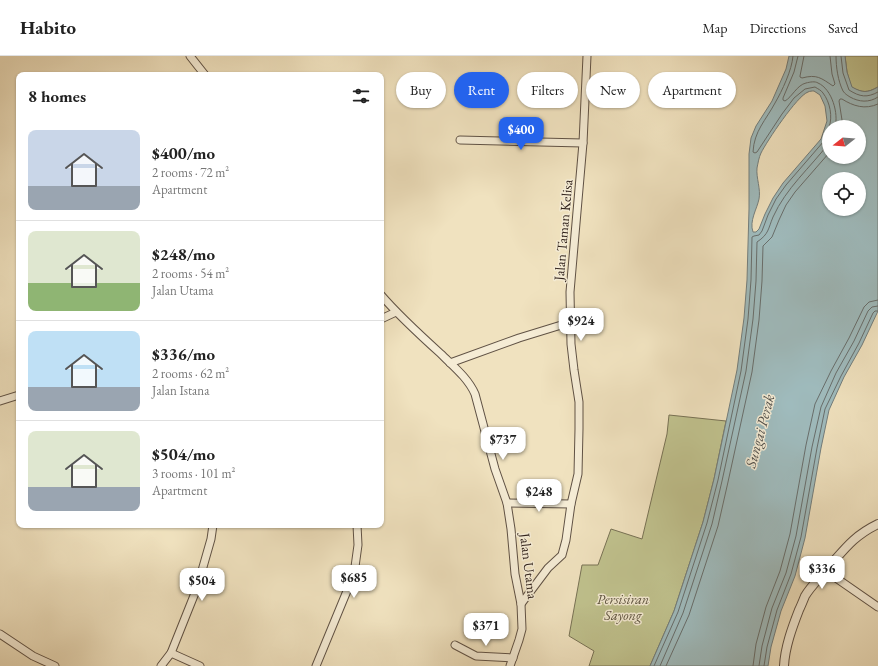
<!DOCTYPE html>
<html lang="en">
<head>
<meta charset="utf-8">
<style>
	body { margin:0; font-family:"EB Garamond",serif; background:#f2f2f2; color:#222; height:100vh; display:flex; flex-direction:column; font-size:15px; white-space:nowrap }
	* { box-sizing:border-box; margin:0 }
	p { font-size:13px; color:#767676 }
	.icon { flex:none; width:22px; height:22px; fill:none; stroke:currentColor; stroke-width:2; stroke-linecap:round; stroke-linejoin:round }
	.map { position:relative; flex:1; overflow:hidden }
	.side { position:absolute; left:16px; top:16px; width:368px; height:456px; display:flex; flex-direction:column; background:#fff; border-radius:8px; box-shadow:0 1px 3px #0004 }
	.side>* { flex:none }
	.top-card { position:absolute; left:396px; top:16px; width:380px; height:36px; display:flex; gap:8px }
	.needle { width:26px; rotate:253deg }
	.tools { position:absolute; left:822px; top:64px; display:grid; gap:8px }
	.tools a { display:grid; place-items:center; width:44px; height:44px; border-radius:50%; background:#fff; box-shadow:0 1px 3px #0004; font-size:20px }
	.price { position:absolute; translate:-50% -34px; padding:0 9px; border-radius:8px; background:#fff; color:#222; font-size:13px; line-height:26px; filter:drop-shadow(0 1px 2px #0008) }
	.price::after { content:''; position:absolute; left:50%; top:24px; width:12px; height:9px; margin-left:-6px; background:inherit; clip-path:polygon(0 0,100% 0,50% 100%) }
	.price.selected { background:#2563eb; color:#fff }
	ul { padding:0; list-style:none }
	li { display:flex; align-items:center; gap:12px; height:100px; padding:0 12px }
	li+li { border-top:1px solid #e0e0e0 }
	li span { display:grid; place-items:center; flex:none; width:112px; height:80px; border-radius:8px; color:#555 }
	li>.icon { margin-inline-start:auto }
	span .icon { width:48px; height:48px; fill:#fffc; stroke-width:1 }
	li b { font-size:17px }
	h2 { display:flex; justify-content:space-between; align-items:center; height:48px; padding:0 12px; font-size:17px }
	.pill { padding:0 14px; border-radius:18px; background:#fff; box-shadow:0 1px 3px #0004; font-size:14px; line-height:36px }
	.pill.selected { background:#2563eb; color:#fff }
	header { display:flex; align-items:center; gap:24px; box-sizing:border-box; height:56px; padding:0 20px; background:#fff; border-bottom:1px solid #e0e0e0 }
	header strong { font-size:19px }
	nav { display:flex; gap:22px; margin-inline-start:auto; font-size:14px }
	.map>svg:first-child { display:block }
	.green { fill:#c0c28e; stroke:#787255 }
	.water { fill:#9fbbbd; stroke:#737e7d; fill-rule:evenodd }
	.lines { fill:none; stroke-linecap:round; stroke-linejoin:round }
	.shore { stroke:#686e6c; stroke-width:1 }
	.minor-casing { stroke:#605245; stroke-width:9 }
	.tertiary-casing { stroke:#605245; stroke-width:10 }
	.minor { stroke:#f5ecd5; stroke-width:7 }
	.tertiary { stroke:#f5ecd5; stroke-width:8 }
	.labels { text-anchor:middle; stroke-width:3; stroke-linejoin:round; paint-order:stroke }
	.street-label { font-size:14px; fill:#30221c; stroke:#f5ecd5 }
	.park-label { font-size:14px; font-style:italic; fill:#5b523e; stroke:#f5ecd5 }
	.water-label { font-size:15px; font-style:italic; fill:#51504c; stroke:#f5ecd5 }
</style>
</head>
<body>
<header>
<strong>Habito</strong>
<nav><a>Map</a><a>Directions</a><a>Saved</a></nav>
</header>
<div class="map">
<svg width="878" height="610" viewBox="0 0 878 610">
	<rect width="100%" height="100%" fill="#f0e2bf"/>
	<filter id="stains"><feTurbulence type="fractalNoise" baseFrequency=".005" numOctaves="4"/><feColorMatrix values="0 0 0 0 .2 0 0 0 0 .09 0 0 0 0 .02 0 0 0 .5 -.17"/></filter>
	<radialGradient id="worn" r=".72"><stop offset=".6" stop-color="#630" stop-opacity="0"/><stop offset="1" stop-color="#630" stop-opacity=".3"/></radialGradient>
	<g class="green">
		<path d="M845 0H878V31C867 37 863 37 851 31L847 16Z"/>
		<path d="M669 359 726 365 714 423 703 466 674 555 650 610H589L594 595 569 580 582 509H598L611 473 642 483 667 378Z"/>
	</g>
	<path class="water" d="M789 0H845L847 16 852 31C863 37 867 37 878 31V255L862 289 844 321 829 354 821 392 805 482 795 520 781 555 771 591 768 610H650L674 555 703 466 714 423 737 314 744 262 747 224 749 153V98L751 82 756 70 772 45 786 13ZM814 35 820 39 825 50 827 65 821 83 783 127 773 142 765 158 759 173 756 176H753C749 165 757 153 759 143 761 133 756 122 757 112 758 107 759 101 761 97 767 85 797 40 808 36 810 35 812 35 814 35ZM829 71H859V101H829ZM829 123H859V153H829Z"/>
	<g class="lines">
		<g class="shore">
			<path d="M793 0C792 14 782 35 775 47 766 64 754 75 753 96L755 97 757 96 782 58 794 42 805 33 815 31C818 33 821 34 823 37 830 46 833 61 829 71"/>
			<path d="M798 0 794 16 783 42V44L785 45C792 41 797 29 806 27 810 26 815 25 818 27 832 33 839 58 835 71"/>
			<path d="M804 0 800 20V21L802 22C817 18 821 22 833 30L835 28 832 18 830 0"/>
			<path d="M836 0C836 11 838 25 843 35 845 38 847 39 850 41 859 46 869 47 878 41"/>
			<path d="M841 0 843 17 849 34C860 41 867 42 878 36"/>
			<path d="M841 71 842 64 839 45 840 43H842C853 50 865 54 878 48"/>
			<path d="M654 610 678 556 707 467 718 424 741 315 748 263 751 224 752 181 754 180 759 179 762 175 768 159 776 143 786 129 824 85 829 72"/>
			<path d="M660 610 683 557 712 468 722 425 746 315 753 263 756 225 757 186C769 178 768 173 773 161 786 132 810 112 829 87"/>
			<path d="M666 610 689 559 718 470 728 426 752 316 759 264 762 225 763 190 772 181 779 164 786 149 795 136 829 97"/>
			<path d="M753 610 756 588 766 551 780 515 790 478 806 389 815 348 831 315 849 282 864 251 869 246 878 244"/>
			<path d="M759 610 762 590 772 552 786 517 796 480 812 391 821 351 836 317 854 285 868 255 872 251 878 250"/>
			<path d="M764 610 767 591 777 554 791 518 801 481 817 392 825 353 841 320 859 287 873 257 875 255H878"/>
		</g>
		<defs>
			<g id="minor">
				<path d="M190 0 205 19"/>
				<path d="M460 84 583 87"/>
				<path d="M381 239C399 260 420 279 441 298 453 310 468 322 475 338L495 413 507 447 511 473 515 518 521 548 522 573 519 584 510 610"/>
				<path d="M381 263 396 256"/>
				<path d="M450 307 519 282 571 266"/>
				<path d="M0 345 19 339"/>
				<path d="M507 447 571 448"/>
				<path d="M826 515 878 551"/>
				<path d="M521 548 548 512 562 499 566 484 571 448 578 418 579 373V346L574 314 571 288 570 236 583 87 587 0"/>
				<path d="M0 578 33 600 55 610"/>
				<path d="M455 589 476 600 513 602"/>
				<path d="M171 597 200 610"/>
				<path d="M161 610 171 597 197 532 211 483 213 469"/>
				<path d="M316 610 354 518 358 489 357 469"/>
			</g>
			<path id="tertiary" d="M784 610C785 591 792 572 799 554 801 550 803 545 805 540 811 530 819 523 826 514 844 494 853 480 878 468"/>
		</defs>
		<use href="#minor" class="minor-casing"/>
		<use href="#tertiary" class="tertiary-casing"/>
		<use href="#minor" class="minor"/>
		<use href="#tertiary" class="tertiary"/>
	</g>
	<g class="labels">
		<g class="street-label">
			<text transform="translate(563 174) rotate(-85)" y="5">Jalan Taman Kelisa</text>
			<text transform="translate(529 510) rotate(83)" y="5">Jalan Utama</text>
		</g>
		<g class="park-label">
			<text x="623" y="548">Persisiran<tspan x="623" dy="16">Sayong</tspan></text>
		</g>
		<g class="water-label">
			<text transform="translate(760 375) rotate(-75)" y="5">Sungai Perak</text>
		</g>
	</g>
	<rect width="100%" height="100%" filter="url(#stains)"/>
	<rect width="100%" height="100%" fill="url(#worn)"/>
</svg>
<div class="tools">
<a><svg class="needle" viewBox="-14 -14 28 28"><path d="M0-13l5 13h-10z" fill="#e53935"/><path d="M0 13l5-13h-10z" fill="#767676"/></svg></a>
<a><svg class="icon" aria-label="locate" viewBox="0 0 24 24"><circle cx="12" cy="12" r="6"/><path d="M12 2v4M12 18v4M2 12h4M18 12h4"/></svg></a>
</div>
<b class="price selected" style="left:521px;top:95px">$400</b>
<b class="price" style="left:581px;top:286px">$924</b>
<b class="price" style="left:503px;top:405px">$737</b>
<b class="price" style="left:539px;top:457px">$248</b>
<b class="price" style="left:822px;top:534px">$336</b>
<b class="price" style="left:354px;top:543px">$685</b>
<b class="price" style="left:202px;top:546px">$504</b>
<b class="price" style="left:486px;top:591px">$371</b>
<div class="top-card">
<a class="pill">Buy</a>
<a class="pill selected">Rent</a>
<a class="pill">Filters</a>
<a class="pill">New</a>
<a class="pill">Apartment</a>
</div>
<section class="side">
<h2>8 homes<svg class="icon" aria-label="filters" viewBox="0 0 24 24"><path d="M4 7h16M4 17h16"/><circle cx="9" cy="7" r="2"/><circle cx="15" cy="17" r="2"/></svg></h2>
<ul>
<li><span style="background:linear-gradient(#c9d6e8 70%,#9aa5b1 0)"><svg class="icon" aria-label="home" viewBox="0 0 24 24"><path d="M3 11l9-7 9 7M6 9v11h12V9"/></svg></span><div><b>$400/mo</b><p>2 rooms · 72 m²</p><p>Apartment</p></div></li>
<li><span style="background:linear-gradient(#dfe7d0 65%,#8fb573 0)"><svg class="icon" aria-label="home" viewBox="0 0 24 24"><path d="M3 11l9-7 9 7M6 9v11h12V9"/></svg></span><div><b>$248/mo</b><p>2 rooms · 54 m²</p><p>Jalan Utama</p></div></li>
<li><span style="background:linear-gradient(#bfe0f5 70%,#9aa5b1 0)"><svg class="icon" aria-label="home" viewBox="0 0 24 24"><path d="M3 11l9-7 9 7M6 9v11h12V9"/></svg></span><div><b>$336/mo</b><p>2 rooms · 62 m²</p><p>Jalan Istana</p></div></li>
<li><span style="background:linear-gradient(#dfe7d0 70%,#9aa5b1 0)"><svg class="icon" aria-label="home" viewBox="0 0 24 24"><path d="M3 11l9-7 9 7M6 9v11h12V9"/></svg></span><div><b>$504/mo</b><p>3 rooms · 101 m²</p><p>Apartment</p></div></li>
</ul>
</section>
</div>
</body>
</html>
